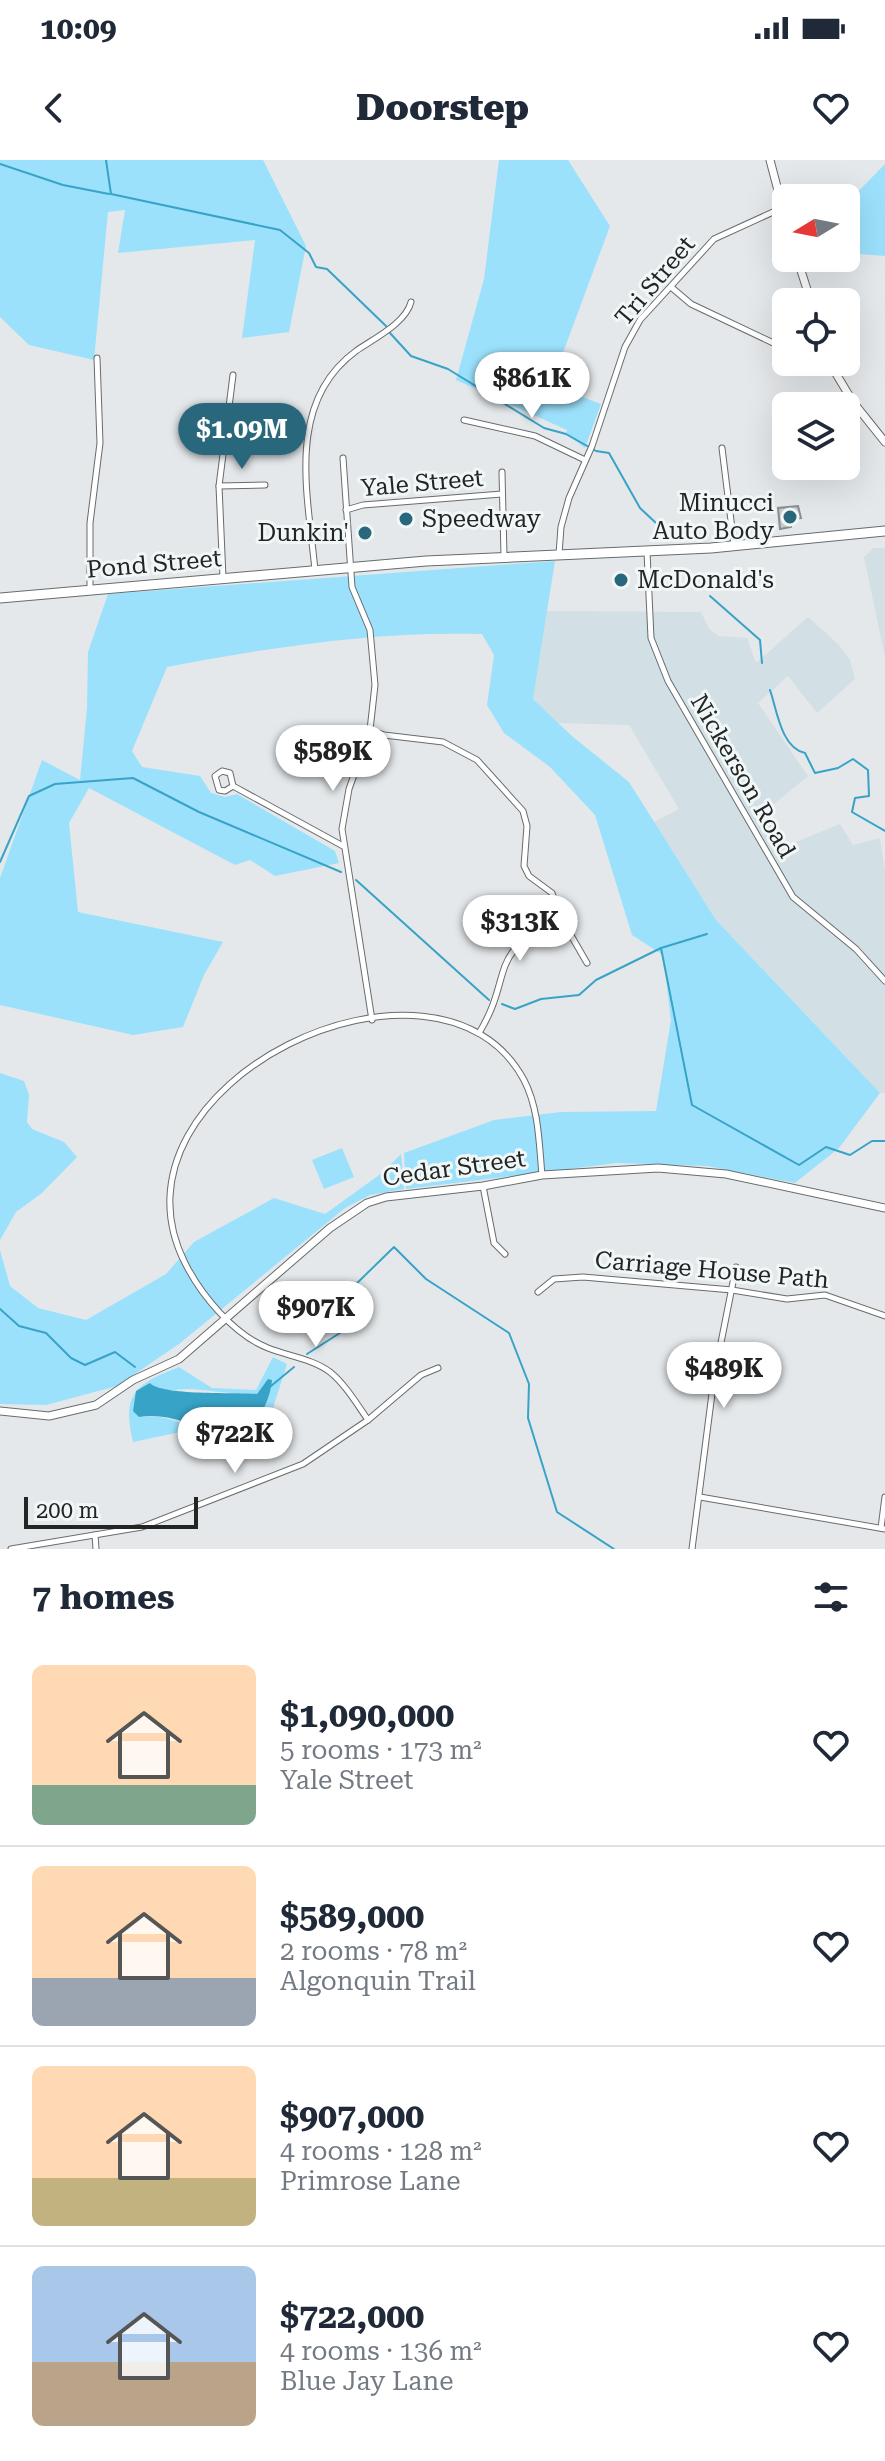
<!DOCTYPE html>
<html lang="en">
<head>
<meta charset="utf-8">
<style>
	body { margin:0; font-family:"Roboto Serif",serif; background:#f6f6f7; color:#1f2937; height:100vh; display:flex; flex-direction:column; font-size:30px; white-space:nowrap }
	* { box-sizing:border-box; margin:0 }
	p { font-size:26px; color:#747a83 }
	.icon { flex:none; width:44px; height:44px; fill:none; stroke:currentColor; stroke-width:2; stroke-linecap:round; stroke-linejoin:round }
	.map { position:relative; height:1389px; overflow:hidden }
	.drawer { display:flex; flex-direction:column; background:#fff; flex:1 }
	.drawer>* { flex:none }
	.needle { width:52px; rotate:260deg }
	.controls { position:absolute; left:772px; top:24px; display:grid; gap:16px }
	.controls a { display:grid; place-items:center; width:88px; height:88px; border-radius:12px; background:#fff; box-shadow:0 8px 32px #0002; font-size:40px }
	.scale { position:absolute; left:24px; bottom:20px; width:174px; box-sizing:border-box; padding-left:8px; border:4px solid #232525; border-top:0; font-size:22px; line-height:28px; white-space:nowrap; color:#232525; -webkit-text-stroke:6px #f1f6f7; paint-order:stroke }
	.price { position:absolute; translate:-50% -68px; padding:0 18px; border-radius:28px; background:#fff; color:#222; font-size:26px; line-height:52px; filter:drop-shadow(0 2px 4px #0008) }
	.price::after { content:''; position:absolute; left:50%; top:48px; width:24px; height:18px; margin-left:-12px; background:inherit; clip-path:polygon(0 0,100% 0,50% 100%) }
	.price.active { background:#28677c; color:#fff }
	ul { padding:0; list-style:none }
	li { display:flex; align-items:center; gap:24px; height:200px; padding:0 32px }
	li+li { border-top:2px solid #e0e1e3 }
	li span { display:grid; place-items:center; flex:none; width:224px; height:160px; border-radius:12px; color:#555 }
	li>.icon { margin-inline-start:auto }
	span .icon { width:96px; height:96px; fill:#fffc; stroke-width:1 }
	li b { font-size:34px }
	h2 { display:flex; justify-content:space-between; align-items:center; height:96px; padding:0 32px; font-size:34px }
	.status { display:flex; justify-content:space-between; align-items:center; height:56px; padding:0 40px; background:#fff; direction:ltr }
	.status svg { height:22px; fill:currentColor }
	header { display:flex; justify-content:space-between; align-items:center; height:104px; padding:0 32px; background:#fff; font-size:36px; font-weight:800 }
	.map>svg:first-child { display:block }
	.built { fill:#d2dfe4 }
	.green { fill:#9ce1fc; fill-rule:evenodd }
	.water { fill:#37a3c7 }
	.lines { fill:none; stroke-linecap:round; stroke-linejoin:round }
	.stream { stroke:#37a3c7; stroke-width:2 }
	.building { fill:#c6cacc; stroke:#8a8e90; stroke-width:2 }
	.minor-casing { stroke:#686c6d; stroke-width:7 }
	.tertiary-casing { stroke:#686c6d; stroke-width:9 }
	.primary-casing { stroke:#686c6d; stroke-width:11 }
	.minor { stroke:#fff; stroke-width:5 }
	.tertiary { stroke:#fff; stroke-width:7 }
	.primary { stroke:#fff; stroke-width:9 }
	.poi-dot { fill:#28677c; stroke:#f1f6f7; stroke-width:3 }
	.labels { text-anchor:middle; stroke-width:6; stroke-linejoin:round; paint-order:stroke }
	.street-label { font-size:24px; fill:#232525; stroke:#f1f6f7 }
	.poi-label { font-size:24px; fill:#232525; stroke:#f1f6f7; text-anchor:end }
</style>
</head>
<body>
<div class="status"><b>10:09</b><svg viewBox="0 0 49 12"><path d="M0 12V9h3v3zM5 12V6h3v6zM10 12V3h3v9zM15 12V0h3v12zM26 1h20v11H26zM47 4h2v5h-2z"/></svg></div>
<header><svg class="icon" aria-label="back" viewBox="0 0 24 24"><path d="M15 5l-7 7 7 7"/></svg>Doorstep<svg class="icon" aria-label="heart" viewBox="0 0 24 24"><path d="M12 20l-8-8c-3-5 5-10 8-4 3-6 11-1 8 4z"/></svg></header>
<div class="map">
<svg width="885" height="1389" viewBox="0 0 885 1389">
	<rect width="100%" height="100%" fill="#e4e8ea"/>
	<g class="built">
		<path d="M874 388H885V497L864 397Z"/>
		<path d="M547 451 701 452 709 469 719 476 747 478 756 503 808 457 839 485 850 500 855 519 817 553 788 516 758 543 808 616 767 650 786 686 840 664 853 685 880 678 885 711V933H880L716 760 654 662 679 649 629 565 558 563 533 539Z"/>
	</g>
	<g class="green">
		<path d="M0 0H263L306 86 289 172 242 178 255 80 118 93 125 50 108 52 94 200 29 185 0 157Z"/>
		<path d="M499 0H568L610 66 551 225 601 244 585 288 566 274 567 270 456 220 484 119Z"/>
		<path d="M885 4V96L846 93V44Z"/>
		<path d="M555 401 533 539 573 577 629 622 716 760 880 933 839 988 795 1023 707 1006 617 1003 406 1029 404 993 494 960 561 952 656 951 671 860 663 795 632 775 595 655 550 607 504 573 487 545 494 495 482 474C375 471 272 487 167 507L132 591 142 607 200 616 211 633 225 637 237 634 335 691 339 703 275 716 250 700 235 705 89 628 69 663 78 752 223 782 204 815 183 867 133 875 0 845V718L42 600 80 620 87 548 88 492 108 434Z"/>
		<path d="M0 913 24 921 29 935 27 962 32 969 64 982 77 997 42 1033 16 1052 0 1080Z"/>
		<path d="M342 988 354 1017 324 1029 312 1000Z"/>
		<path d="M401 994 404 1029 370 1035 345 1048 179 1184 117 1226 46 1245 0 1244V1090L10 1126 38 1148 86 1160 166 1114 194 1082 274 1038 325 1054 382 1013Z"/>
		<path d="M273 1197 287 1204 264 1276 227 1277 185 1271 133 1282C121 1232 137 1224 179 1207L212 1228 256 1230ZM268 1220 271 1228 255 1263C246 1267 235 1275 225 1274 194 1273 172 1252 139 1257L134 1250 137 1233 152 1227C166 1234 176 1228 191 1229 213 1231 234 1234 257 1234Z"/>
	</g>
	<path class="water" d="M268 1219 272 1220C271 1237 259 1263 245 1273 207 1276 176 1251 139 1257L133 1251 136 1231 150 1223C162 1236 236 1232 257 1234Z"/>
	<g class="lines">
		<g class="stream">
			<path d="M106 0 111 34 280 70 309 93 316 107 327 109 386 166"/>
			<path d="M0 4 63 25 109 34"/>
			<path d="M390 173 411 196 448 209 544 268 566 274 596 291 609 293 640 348 673 379"/>
			<path d="M710 436 760 480 762 503"/>
			<path d="M770 530C777 550 781 588 805 593L815 613 838 608 853 599 868 610 869 636 855 638 852 652 885 671"/>
			<path d="M0 702 29 636 55 624 133 618 199 652 341 712"/>
			<path d="M356 720 489 840"/>
			<path d="M661 788 692 945 799 1005 826 987 850 995 872 981H885"/>
			<path d="M502 844 515 849 541 839 579 835 596 820 661 788 707 774"/>
			<path d="M0 1149 19 1166 46 1173 71 1198 85 1205 115 1192 135 1207"/>
			<path d="M307 1194 343 1171 351 1129 394 1087 426 1119 509 1173 529 1224 528 1258 557 1352 614 1389"/>
			<path d="M271 1226 294 1207"/>
		</g>
	</g>
	<path class="building" d="M798 346 801 358 790 359 791 367 780 369 778 348Z"/>
	<g class="lines">
		<defs>
			<g id="minor">
				<path d="M671 127 691 144 786 189"/>
				<path d="M464 260 535 276 585 300"/>
				<path d="M722 288 734 385"/>
				<path d="M343 298 352 427 370 470 375 525 370 570 349 629 342 669 372 860"/>
				<path d="M502 312 504 396"/>
				<path d="M219 326 265 325"/>
				<path d="M346 350 363 345 502 334"/>
				<path d="M647 392 651 478 668 521 793 737 856 789 885 821"/>
				<path d="M559 394 561 367 569 338 592 286 625 187 640 160 714 79 782 48"/>
				<path d="M315 410C308 335 285 243 356 191 373 179 406 163 411 142"/>
				<path d="M223 418 219 326 233 215"/>
				<path d="M90 429V363L100 283 97 198"/>
				<path d="M370 570 384 575 443 582 477 600 523 651 527 666 524 706 529 716 552 733 561 758"/>
				<path d="M233 626 225 631 219 630 215 616 222 611 230 613 233 626 343 686"/>
				<path d="M479 873C515 814 484 794 561 758L587 803"/>
				<path d="M483 1026 494 1083 505 1094"/>
				<path d="M538 1132 554 1119 583 1117 732 1130 787 1139 825 1135 885 1156"/>
				<path d="M368 1260C357 1244 345 1224 330 1212 313 1199 288 1196 268 1188 234 1175 201 1135 185 1103 94 923 439 761 524 920 539 949 539 983 542 1015"/>
				<path d="M700 1337 885 1369"/>
				<path d="M881 1368 885 1337"/>
				<path d="M95 1375 96 1389"/>
				<path d="M11 1389 142 1367 303 1304 368 1260 421 1215 438 1208"/>
				<path d="M692 1389 714 1218 736 1107"/>
			</g>
			<g id="tertiary">
				<path d="M770 0 786 61"/>
				<path d="M797 98 811 142"/>
				<path d="M829 202 853 242 885 282"/>
				<path d="M0 1251 49 1256 96 1245 133 1220 179 1199 330 1068 367 1043 386 1037 483 1026 542 1015 658 1008 726 1014 885 1048"/>
			</g>
			<path id="primary" d="M0 438 426 401 711 388 885 371"/>
		</defs>
		<use href="#minor" class="minor-casing"/>
		<use href="#tertiary" class="tertiary-casing"/>
		<use href="#primary" class="primary-casing"/>
		<use href="#minor" class="minor"/>
		<use href="#tertiary" class="tertiary"/>
		<use href="#primary" class="primary"/>
	</g>
	<g class="poi-dot">
		<circle cx="790" cy="357" r="8"/>
		<circle cx="406" cy="359" r="8"/>
		<circle cx="365" cy="373" r="8"/>
		<circle cx="621" cy="420" r="8"/>
	</g>
	<g class="labels">
		<g class="street-label">
			<text transform="translate(655 121) rotate(-50)" y="8">Tri Street</text>
			<text transform="translate(422 323) rotate(-5)" y="8">Yale Street</text>
			<text transform="translate(154 404) rotate(-5)" y="8">Pond Street</text>
			<text transform="translate(743 616) rotate(60)" y="8">Nickerson Road</text>
			<text transform="translate(454 1008) rotate(-8)" y="8">Cedar Street</text>
			<text transform="translate(712 1110) rotate(5)" y="8">Carriage House Path</text>
		</g>
		<g class="poi-label">
			<text x="774" y="351">Minucci<tspan x="774" dy="28">Auto Body</tspan></text>
			<text x="422" y="367" text-anchor="start">Speedway</text>
			<text x="349" y="381">Dunkin'</text>
			<text x="637" y="428" text-anchor="start">McDonald's</text>
		</g>
	</g>
</svg>
<div class="controls">
<a><svg class="needle" viewBox="-14 -14 28 28"><path d="M0-13l5 13h-10z" fill="#e53935"/><path d="M0 13l5-13h-10z" fill="#747a83"/></svg></a>
<a><svg class="icon" aria-label="locate" viewBox="0 0 24 24"><circle cx="12" cy="12" r="6"/><path d="M12 2v4M12 18v4M2 12h4M18 12h4"/></svg></a>
<a><svg class="icon" aria-label="layers" viewBox="0 0 24 24"><path d="M12 4l9 5-9 5-9-5zM3 14l9 5 9-5"/></svg></a>
</div>
<div class="scale">200 m</div>
<b class="price" style="left:532px;top:260px">$861K</b>
<b class="price active" style="left:242px;top:311px">$1.09M</b>
<b class="price" style="left:333px;top:633px">$589K</b>
<b class="price" style="left:520px;top:803px">$313K</b>
<b class="price" style="left:316px;top:1189px">$907K</b>
<b class="price" style="left:724px;top:1250px">$489K</b>
<b class="price" style="left:235px;top:1315px">$722K</b>
</div>
<section class="drawer">
<h2>7 homes<svg class="icon" aria-label="filters" viewBox="0 0 24 24"><path d="M4 7h16M4 17h16"/><circle cx="9" cy="7" r="2"/><circle cx="15" cy="17" r="2"/></svg></h2>
<ul>
<li><span style="background:linear-gradient(#ffd9b3 75%,#7fa58c 0)"><svg class="icon" aria-label="home" viewBox="0 0 24 24"><path d="M3 11l9-7 9 7M6 9v11h12V9"/></svg></span><div><b>$1,090,000</b><p>5 rooms · 173 m²</p><p>Yale Street</p></div><svg class="icon" aria-label="heart" viewBox="0 0 24 24"><path d="M12 20l-8-8c-3-5 5-10 8-4 3-6 11-1 8 4z"/></svg></li>
<li><span style="background:linear-gradient(#ffd9b3 70%,#9aa5b1 0)"><svg class="icon" aria-label="home" viewBox="0 0 24 24"><path d="M3 11l9-7 9 7M6 9v11h12V9"/></svg></span><div><b>$589,000</b><p>2 rooms · 78 m²</p><p>Algonquin Trail</p></div><svg class="icon" aria-label="heart" viewBox="0 0 24 24"><path d="M12 20l-8-8c-3-5 5-10 8-4 3-6 11-1 8 4z"/></svg></li>
<li><span style="background:linear-gradient(#ffd9b3 70%,#c2b280 0)"><svg class="icon" aria-label="home" viewBox="0 0 24 24"><path d="M3 11l9-7 9 7M6 9v11h12V9"/></svg></span><div><b>$907,000</b><p>4 rooms · 128 m²</p><p>Primrose Lane</p></div><svg class="icon" aria-label="heart" viewBox="0 0 24 24"><path d="M12 20l-8-8c-3-5 5-10 8-4 3-6 11-1 8 4z"/></svg></li>
<li><span style="background:linear-gradient(#a9c7e8 60%,#b9a48a 0)"><svg class="icon" aria-label="home" viewBox="0 0 24 24"><path d="M3 11l9-7 9 7M6 9v11h12V9"/></svg></span><div><b>$722,000</b><p>4 rooms · 136 m²</p><p>Blue Jay Lane</p></div><svg class="icon" aria-label="heart" viewBox="0 0 24 24"><path d="M12 20l-8-8c-3-5 5-10 8-4 3-6 11-1 8 4z"/></svg></li>
</ul>
</section>
</body>
</html>
